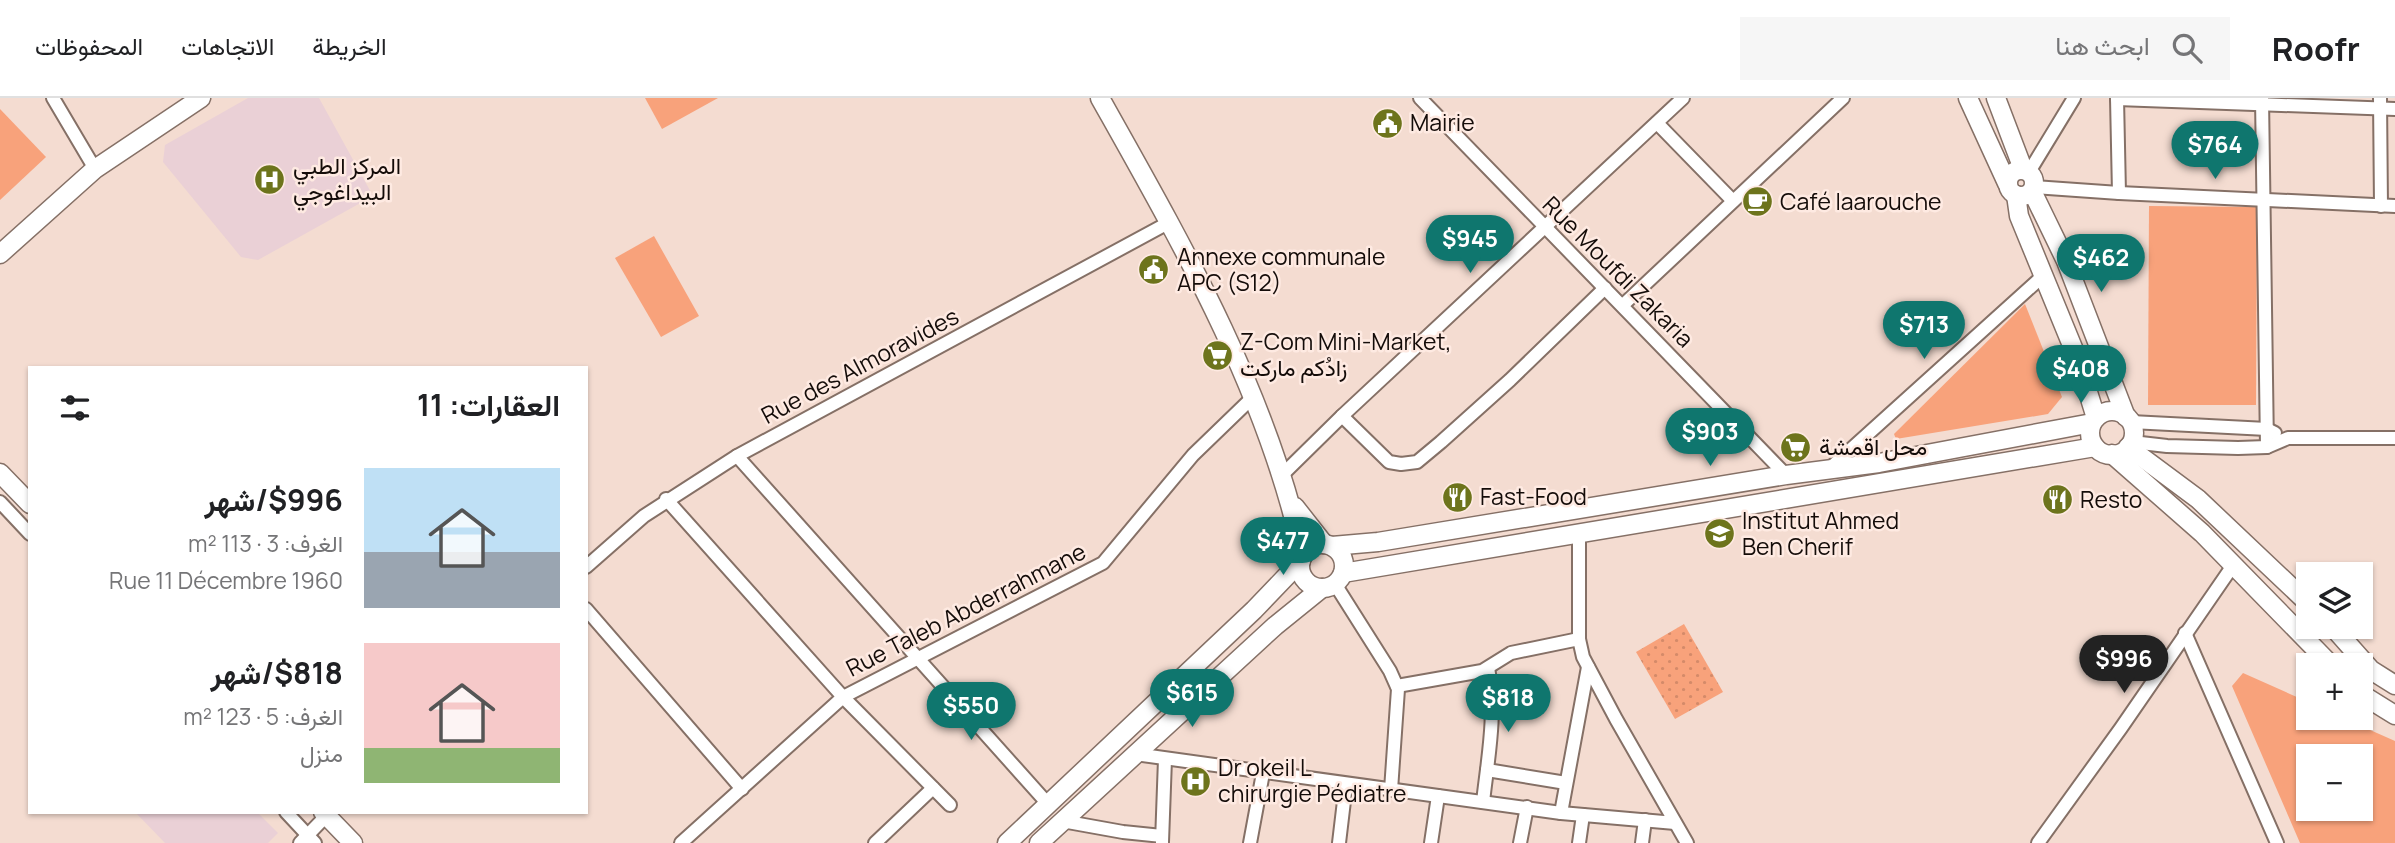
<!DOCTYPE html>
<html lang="ar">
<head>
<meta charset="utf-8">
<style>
	body { margin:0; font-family:Manrope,Vazirmatn,sans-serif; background:#f6f6f6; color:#202124; direction:rtl; height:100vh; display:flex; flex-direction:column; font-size:26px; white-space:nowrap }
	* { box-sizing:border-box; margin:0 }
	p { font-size:23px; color:#757577 }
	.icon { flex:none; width:38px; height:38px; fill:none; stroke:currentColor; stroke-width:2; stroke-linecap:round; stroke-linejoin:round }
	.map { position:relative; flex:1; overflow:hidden; direction:ltr }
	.side { position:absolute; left:28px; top:268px; width:560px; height:448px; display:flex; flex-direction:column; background:#fff; border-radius:0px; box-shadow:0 2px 5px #0004; direction:rtl }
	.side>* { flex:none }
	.fabs { position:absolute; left:2296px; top:464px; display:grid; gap:14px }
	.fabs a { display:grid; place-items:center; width:77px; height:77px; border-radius:0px; background:#fff; box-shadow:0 2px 5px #0004; font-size:35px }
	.price { position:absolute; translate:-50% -60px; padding:0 16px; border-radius:24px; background:#0f766e; color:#fff; font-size:23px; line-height:46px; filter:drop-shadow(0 2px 4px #0008) }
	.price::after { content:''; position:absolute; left:50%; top:42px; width:21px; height:16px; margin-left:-10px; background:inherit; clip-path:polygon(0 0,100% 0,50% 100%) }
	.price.current { background:#222; color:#fff }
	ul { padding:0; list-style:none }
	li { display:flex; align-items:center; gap:21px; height:175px; padding:0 28px }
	li span { display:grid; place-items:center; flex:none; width:196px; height:140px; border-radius:0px; color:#555 }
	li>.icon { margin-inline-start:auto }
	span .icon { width:84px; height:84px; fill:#fffc; stroke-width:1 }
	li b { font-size:30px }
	h2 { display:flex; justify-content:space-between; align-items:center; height:84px; padding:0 28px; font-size:30px }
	header { display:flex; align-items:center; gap:42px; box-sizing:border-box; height:98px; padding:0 35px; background:#fff; border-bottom:2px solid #e0e0e0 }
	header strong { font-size:33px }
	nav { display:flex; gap:38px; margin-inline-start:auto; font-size:24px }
	.search { width:490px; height:63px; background:#f6f6f6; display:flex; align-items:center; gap:18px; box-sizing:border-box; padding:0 24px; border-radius:0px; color:#757577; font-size:26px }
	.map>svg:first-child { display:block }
	.medical { fill:#ead0d6 }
	.grass { fill:url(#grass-dots) }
	.garden { fill:#f8a27b; fill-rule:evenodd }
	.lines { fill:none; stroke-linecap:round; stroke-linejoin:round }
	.street-casing { stroke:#857066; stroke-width:16 }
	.secondary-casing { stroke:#857066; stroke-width:21 }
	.street { stroke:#fff; stroke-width:12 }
	.secondary { stroke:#fff; stroke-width:18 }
	.labels { text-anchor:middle; stroke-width:5; stroke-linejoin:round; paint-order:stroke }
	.poi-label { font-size:23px; fill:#140c09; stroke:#feeae2; text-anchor:start }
	.street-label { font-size:23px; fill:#140c09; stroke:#feeae2 }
</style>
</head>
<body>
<header>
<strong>Roofr</strong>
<div class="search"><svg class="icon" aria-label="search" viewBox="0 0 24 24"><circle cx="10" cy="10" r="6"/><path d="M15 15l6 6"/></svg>ابحث هنا</div>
<nav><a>الخريطة</a><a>الاتجاهات</a><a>المحفوظات</a></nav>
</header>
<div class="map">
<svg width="2395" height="745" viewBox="0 0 2395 745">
	<defs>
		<pattern id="grass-dots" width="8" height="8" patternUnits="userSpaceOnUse" patternTransform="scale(1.75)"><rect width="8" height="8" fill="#f8a27b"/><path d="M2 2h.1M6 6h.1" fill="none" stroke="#d48a69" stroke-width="1.8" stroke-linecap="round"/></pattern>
	</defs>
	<rect width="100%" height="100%" fill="#f4dcd1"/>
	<g class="medical">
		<path d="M248 0H319L373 98 258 162 241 159 163 64 165 47Z"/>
		<path d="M135 714H257L278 735 268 745H165Z"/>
	</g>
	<path class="grass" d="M1684 526 1723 594 1675 621 1636 554Z"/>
	<g class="garden">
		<path d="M645 0H718L662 31Z"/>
		<path d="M0 11 46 59 0 102Z"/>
		<path d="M2149 108 2257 109 2256 307H2148Z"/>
		<path d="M654 138 699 218 661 239 615 160Z"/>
		<path d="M2025 206 2062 299 2048 316 1896 341 1894 336Z"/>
		<path d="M2243 575 2308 604V620H2343L2395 643V745H2300L2232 588ZM2361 658V710H2308V658Z"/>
	</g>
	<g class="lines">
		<defs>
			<g id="street">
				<path d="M53 0 95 71"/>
				<path d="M1420 0 1786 377"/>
				<path d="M2117 0 2119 95"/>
				<path d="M2262 0 2267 349"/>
				<path d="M2380 0 2381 108"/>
				<path d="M2117 1 2395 11"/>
				<path d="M1657 25 1733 103"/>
				<path d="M2029 74 2074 0"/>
				<path d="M2034 89 2119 95 2395 108"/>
				<path d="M1623 207 1843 0"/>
				<path d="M1342 318 1389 364 1401 366 1417 364 1441 344 1510 282 1605 190"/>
				<path d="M2131 324 2267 331 2275 335"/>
				<path d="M2132 344 2167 348 2238 350 2267 349 2288 340H2395"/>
				<path d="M737 358 1048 706"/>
				<path d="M1828 372 2044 177"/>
				<path d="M1281 378 1342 318 1683 0"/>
				<path d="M666 401 843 599 950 707"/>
				<path d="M0 404 30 436"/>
				<path d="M1579 436V541L1583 559 1616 621 1687 745"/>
				<path d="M586 469 644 418 737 358 1168 125"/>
				<path d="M1335 486 1390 573 1398 591 1391 692"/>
				<path d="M586 511 742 691"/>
				<path d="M2185 535 2277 745"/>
				<path d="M1397 588 1482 573 1511 555 1579 541"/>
				<path d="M1135 656 1561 715 1588 569"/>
				<path d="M1487 672 1566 685"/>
				<path d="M1483 704C1488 659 1497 615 1488 570"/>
				<path d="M286 714 315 745"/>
				<path d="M1561 715 1675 725"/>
				<path d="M1062 723 1123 734 1162 738"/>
				<path d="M1162 744 1165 661"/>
				<path d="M300 745 330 714"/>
				<path d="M681 745 843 599 1103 465 1193 357 1253 299"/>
				<path d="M875 745 933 690"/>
				<path d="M1250 745 1263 675"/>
				<path d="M1339 745 1346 686"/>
				<path d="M1431 745 1438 698"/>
				<path d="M1520 745 1527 709"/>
				<path d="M1579 745 1583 717"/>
				<path d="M1642 745 1645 722"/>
				<path d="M2038 745 2121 630 2234 466"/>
			</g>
			<g id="secondary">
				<path d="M1100 0C1182 146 1267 293 1303 458"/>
				<path d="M1968 0 2007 85"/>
				<path d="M1996 0 2023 71"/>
				<circle cx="2021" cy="85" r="13"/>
				<path d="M2032 93 2066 163 2126 319"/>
				<path d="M2016 97 2019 118 2078 262 2096 320"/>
				<path d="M0 156 95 71 201 0"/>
				<circle cx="2112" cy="335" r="22"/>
				<path d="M2128 349 2198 401 2308 505"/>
				<path d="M2112 356 2202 435 2331 567"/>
				<path d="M0 375 30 406"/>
				<path d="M1295 409 1324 446"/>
				<circle cx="1322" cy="468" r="22"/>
				<path d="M1332 448 1378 444 1786 377 1879 365 2092 325"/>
				<path d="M1343 475 2095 349"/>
				<path d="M2332 528 2371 572 2395 587"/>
				<path d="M2361 596 2395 617"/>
				<path d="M323 714 353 745"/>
				<path d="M1007 745 1254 512 1301 463"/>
				<path d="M1039 745 1275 528 1322 490"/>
			</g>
		</defs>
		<use href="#street" class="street-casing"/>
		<use href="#secondary" class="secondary-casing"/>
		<use href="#street" class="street"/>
		<use href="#secondary" class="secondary"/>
	</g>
	<defs>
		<symbol id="civic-disc" viewBox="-11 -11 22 22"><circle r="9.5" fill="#6d741c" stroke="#feeae2"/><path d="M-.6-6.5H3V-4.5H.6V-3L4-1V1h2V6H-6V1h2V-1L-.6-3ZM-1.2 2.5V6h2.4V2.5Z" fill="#fff"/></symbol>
		<symbol id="hospital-disc" viewBox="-11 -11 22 22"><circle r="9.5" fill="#6d741c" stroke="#feeae2"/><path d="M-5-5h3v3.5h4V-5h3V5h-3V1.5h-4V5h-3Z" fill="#fff"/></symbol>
		<symbol id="cafe-disc" viewBox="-11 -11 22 22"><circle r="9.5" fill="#6d741c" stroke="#feeae2"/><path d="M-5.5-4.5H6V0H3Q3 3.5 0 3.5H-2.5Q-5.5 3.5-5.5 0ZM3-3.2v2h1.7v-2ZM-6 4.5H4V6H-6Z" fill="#fff"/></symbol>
		<symbol id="supermarket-disc" viewBox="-11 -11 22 22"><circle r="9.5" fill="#6d741c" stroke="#feeae2"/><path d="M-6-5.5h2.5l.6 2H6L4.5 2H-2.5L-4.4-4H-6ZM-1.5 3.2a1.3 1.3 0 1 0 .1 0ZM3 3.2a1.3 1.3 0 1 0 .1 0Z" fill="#fff"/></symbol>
		<symbol id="restaurant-disc" viewBox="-11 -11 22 22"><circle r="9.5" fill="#6d741c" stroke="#feeae2"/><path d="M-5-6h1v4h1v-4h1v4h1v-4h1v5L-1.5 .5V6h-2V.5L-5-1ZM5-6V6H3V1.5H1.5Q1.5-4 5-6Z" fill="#fff"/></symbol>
		<symbol id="university-disc" viewBox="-11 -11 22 22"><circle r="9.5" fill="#6d741c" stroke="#feeae2"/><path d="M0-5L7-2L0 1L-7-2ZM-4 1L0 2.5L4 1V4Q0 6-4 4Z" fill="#fff"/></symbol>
	</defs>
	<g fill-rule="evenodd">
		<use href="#civic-disc" x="1370" y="8" width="35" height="35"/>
		<use href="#hospital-disc" x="252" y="64" width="35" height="35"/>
		<use href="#cafe-disc" x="1740" y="86" width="35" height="35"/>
		<use href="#civic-disc" x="1136" y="154" width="35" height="35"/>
		<use href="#supermarket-disc" x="1200" y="240" width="35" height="35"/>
		<use href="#supermarket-disc" x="1778" y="332" width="35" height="35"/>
		<use href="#restaurant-disc" x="1440" y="382" width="35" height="35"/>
		<use href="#restaurant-disc" x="2040" y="384" width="35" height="35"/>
		<use href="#university-disc" x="1702" y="418" width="35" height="35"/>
		<use href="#hospital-disc" x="1178" y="666" width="35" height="35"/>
	</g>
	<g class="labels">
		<g class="poi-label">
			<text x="1410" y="33">Mairie</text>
			<text x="293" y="76">المركز الطبي<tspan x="293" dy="26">البيداغوجي</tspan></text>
			<text x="1780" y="112">Café laarouche</text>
			<text x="1177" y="167">Annexe communale<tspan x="1177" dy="26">APC (S12)</tspan></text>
			<text x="1240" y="252">Z-Com Mini-Market,<tspan x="1240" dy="26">زادُكم ماركت</tspan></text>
			<text x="1819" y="357">محل اقمشة</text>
			<text x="1480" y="407">Fast-Food</text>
			<text x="2080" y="410">Resto</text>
			<text x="1742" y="431">Institut Ahmed<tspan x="1742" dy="26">Ben Cherif</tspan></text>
			<text x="1218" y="678">Dr okeil L<tspan x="1218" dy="26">chirurgie Pédiatre</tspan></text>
		</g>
		<g class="street-label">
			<text transform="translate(1618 174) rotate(45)" y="8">Rue Moufdi Zakaria</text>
			<text transform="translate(860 268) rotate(-28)" y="8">Rue des Almoravides</text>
			<text transform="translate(966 512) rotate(-27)" y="8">Rue Taleb Abderrahmane</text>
		</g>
	</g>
</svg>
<div class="fabs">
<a><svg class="icon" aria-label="layers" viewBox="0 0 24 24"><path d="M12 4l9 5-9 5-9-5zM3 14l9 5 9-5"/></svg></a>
<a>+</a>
<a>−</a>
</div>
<b class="price" style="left:2215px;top:83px">$764</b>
<b class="price" style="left:1470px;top:177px">$945</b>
<b class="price" style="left:2101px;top:196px">$462</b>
<b class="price" style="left:1924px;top:263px">$713</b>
<b class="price" style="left:2081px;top:307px">$408</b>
<b class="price" style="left:1710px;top:370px">$903</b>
<b class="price" style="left:1283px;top:479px">$477</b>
<b class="price current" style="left:2124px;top:597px">$996</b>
<b class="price" style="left:1192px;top:631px">$615</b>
<b class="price" style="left:1508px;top:636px">$818</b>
<b class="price" style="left:971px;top:644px">$550</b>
<section class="side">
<h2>العقارات: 11<svg class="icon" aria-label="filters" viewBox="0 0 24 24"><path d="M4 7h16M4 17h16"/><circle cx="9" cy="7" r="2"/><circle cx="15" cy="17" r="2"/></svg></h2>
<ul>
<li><span style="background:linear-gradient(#bfe0f5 60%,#9aa5b1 0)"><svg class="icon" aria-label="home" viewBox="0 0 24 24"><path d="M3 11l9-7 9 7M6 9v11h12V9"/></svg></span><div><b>$996/شهر</b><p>الغرف: 3 · 113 m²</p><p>Rue 11 Décembre 1960</p></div></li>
<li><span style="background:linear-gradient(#f6c9c9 75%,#8fb573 0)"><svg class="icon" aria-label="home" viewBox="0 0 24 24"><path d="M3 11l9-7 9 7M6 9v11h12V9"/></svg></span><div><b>$818/شهر</b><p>الغرف: 5 · 123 m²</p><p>منزل</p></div></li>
</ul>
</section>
</div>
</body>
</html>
